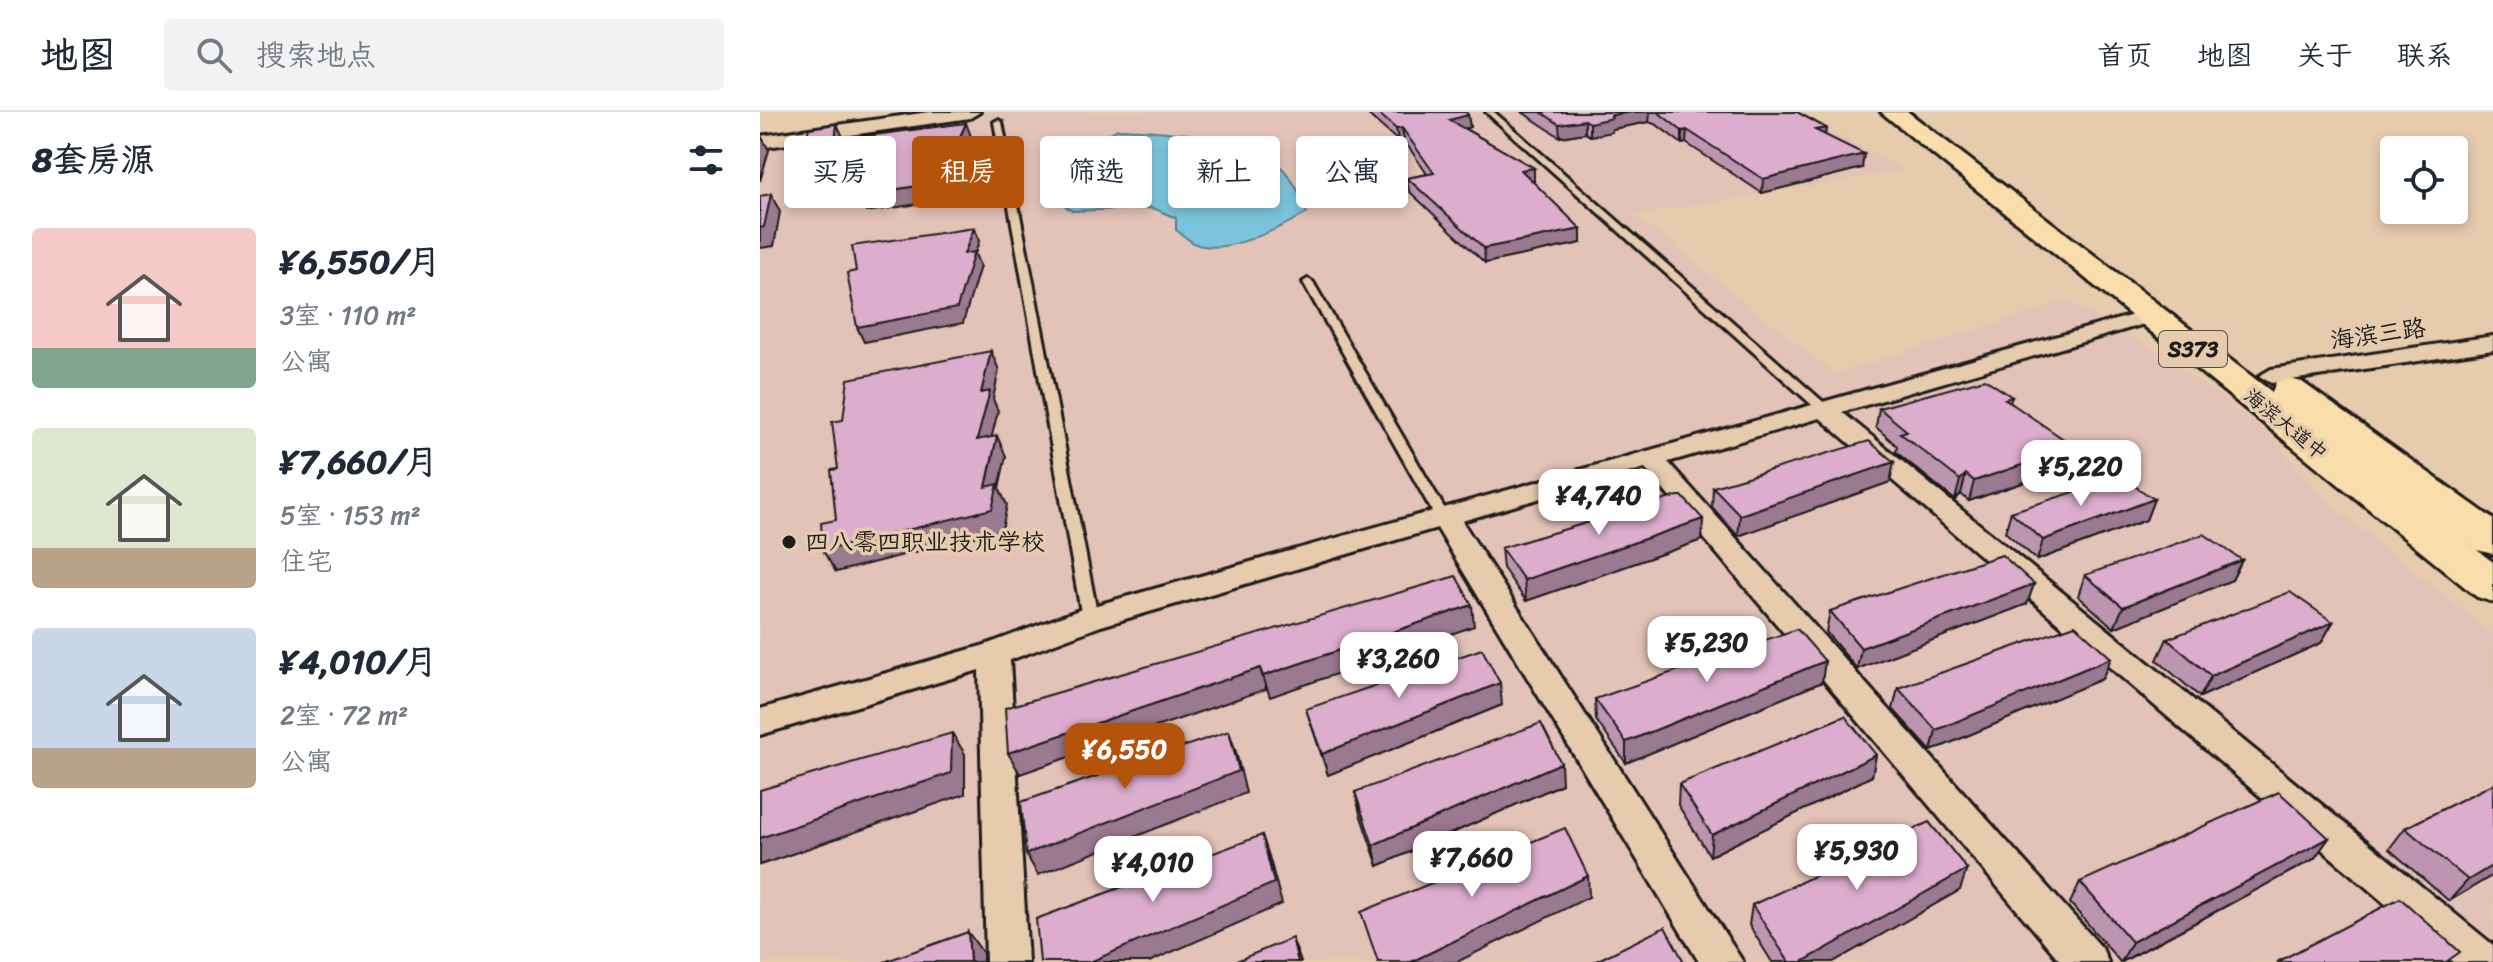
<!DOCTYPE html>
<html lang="zh">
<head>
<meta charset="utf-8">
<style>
	body { margin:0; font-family:Sriracha,"LXGW WenKai TC",sans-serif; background:#f2f2f3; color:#1f2937; height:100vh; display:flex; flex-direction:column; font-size:30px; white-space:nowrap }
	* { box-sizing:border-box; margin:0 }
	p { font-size:26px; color:#747a83 }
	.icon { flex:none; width:44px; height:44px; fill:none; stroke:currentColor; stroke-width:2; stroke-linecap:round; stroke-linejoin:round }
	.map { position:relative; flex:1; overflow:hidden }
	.panel { display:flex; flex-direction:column; background:#fff; width:760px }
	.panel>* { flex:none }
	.top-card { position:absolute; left:24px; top:24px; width:760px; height:72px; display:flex; gap:16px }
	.controls { position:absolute; left:1620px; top:24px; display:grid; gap:16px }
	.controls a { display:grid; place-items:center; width:88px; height:88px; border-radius:8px; background:#fff; box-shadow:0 4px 12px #0003; font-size:40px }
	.price { position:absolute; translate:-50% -68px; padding:0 18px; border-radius:16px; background:#fff; color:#222; font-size:26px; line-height:52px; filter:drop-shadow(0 2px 4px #0008) }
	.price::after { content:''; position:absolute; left:50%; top:48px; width:24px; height:18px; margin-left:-12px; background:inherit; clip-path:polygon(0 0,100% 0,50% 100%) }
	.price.selected { background:#b45309; color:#fff }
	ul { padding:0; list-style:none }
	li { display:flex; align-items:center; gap:24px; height:200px; padding:0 32px }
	li span { display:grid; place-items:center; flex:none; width:224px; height:160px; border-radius:8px; color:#555 }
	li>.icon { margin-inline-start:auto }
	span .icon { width:96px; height:96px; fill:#fffc; stroke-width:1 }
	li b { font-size:34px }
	h2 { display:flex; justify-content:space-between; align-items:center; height:96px; padding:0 32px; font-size:34px }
	.pill { padding:0 28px; border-radius:8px; background:#fff; box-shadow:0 4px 12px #0003; font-size:28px; line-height:72px }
	.pill.selected { background:#b45309; color:#fff }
	header { display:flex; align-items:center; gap:48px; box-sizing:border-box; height:112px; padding:0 40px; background:#fff; border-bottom:2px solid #e0e1e3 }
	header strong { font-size:38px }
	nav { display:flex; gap:44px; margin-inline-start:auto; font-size:28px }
	.search { width:560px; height:72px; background:#f2f2f3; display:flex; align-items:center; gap:20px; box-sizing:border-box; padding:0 28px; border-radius:8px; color:#747a83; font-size:30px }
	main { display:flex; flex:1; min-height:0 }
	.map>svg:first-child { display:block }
	.built { fill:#e3c2b7 }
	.water { fill:#7bc4db; stroke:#55818f; stroke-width:2 }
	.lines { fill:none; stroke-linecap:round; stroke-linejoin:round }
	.service-casing { stroke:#1c1c1c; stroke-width:6 }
	.minor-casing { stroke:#1c1c1c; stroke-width:6 }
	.tertiary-casing { stroke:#1c1c1c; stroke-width:6 }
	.primary-casing { stroke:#1c1c1c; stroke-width:6 }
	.service { fill:#e6cbad; fill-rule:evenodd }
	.minor { fill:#e6cbad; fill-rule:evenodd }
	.tertiary { fill:#e6cbad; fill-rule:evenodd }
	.primary { fill:#f9deab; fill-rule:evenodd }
	.wall { fill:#be95b1; stroke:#1c1c1c; stroke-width:2 }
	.shaded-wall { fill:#9b7990; stroke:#1c1c1c; stroke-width:2 }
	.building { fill:#ddadce; stroke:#1c1c1c; stroke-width:2 }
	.poi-dot { fill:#1c1c1c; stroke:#e6cbad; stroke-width:3 }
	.labels { text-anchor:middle; stroke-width:7; stroke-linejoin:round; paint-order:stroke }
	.far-street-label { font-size:20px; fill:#1c1c1c; stroke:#e6cbad }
	.shield { fill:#e6cbad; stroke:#595048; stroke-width:2 }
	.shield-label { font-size:22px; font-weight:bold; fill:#1c1c1c }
	.street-label { font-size:24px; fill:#1c1c1c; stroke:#e6cbad }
	.poi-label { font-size:24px; fill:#1c1c1c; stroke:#e6cbad; text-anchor:start }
</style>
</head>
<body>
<header>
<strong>地图</strong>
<div class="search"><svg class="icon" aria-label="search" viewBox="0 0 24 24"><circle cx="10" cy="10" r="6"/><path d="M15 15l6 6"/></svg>搜索地点</div>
<nav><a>首页</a><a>地图</a><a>关于</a><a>联系</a></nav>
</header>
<main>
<section class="panel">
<h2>8套房源<svg class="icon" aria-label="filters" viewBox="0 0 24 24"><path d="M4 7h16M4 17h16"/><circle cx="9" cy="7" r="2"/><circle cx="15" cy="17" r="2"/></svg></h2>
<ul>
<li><span style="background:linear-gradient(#f6c9c9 75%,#7fa58c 0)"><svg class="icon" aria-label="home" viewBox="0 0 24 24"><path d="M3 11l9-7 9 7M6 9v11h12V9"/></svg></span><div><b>¥6,550/月</b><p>3室 · 110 m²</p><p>公寓</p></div></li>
<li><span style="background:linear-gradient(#dfe7d0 75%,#b9a48a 0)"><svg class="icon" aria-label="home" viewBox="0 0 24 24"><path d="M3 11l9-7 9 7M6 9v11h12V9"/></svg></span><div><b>¥7,660/月</b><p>5室 · 153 m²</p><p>住宅</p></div></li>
<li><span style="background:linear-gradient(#c9d6e8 75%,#b9a48a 0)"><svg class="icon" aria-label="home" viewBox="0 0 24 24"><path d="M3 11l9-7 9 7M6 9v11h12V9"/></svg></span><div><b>¥4,010/月</b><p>2室 · 72 m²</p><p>公寓</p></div></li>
</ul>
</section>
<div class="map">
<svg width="1733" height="850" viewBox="0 0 1733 850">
	<rect width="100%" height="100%" fill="#e6cbad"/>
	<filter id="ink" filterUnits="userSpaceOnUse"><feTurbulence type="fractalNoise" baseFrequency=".0125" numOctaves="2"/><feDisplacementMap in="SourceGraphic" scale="16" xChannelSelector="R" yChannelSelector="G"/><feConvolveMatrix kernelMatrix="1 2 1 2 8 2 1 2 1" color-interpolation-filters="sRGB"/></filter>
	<g filter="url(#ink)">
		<path class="built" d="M232 0H1034L1145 58 874 103 1075 262 1308 189 1397 239 1508 321 1562 385 1733 523V850H0V33Z"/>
		<path class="water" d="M358 17C400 18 488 24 519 53 534 67 540 83 547 101 520 116 470 142 438 133 431 131 422 122 416 118V106L393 96 312 99 296 87V66L322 53 318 38Z"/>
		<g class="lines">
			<defs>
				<g id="service">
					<path d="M726 0H734L1069 295 1071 298 1069 301H1061Z"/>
					<path d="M238 8 242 10 338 506 335 510H325L322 506 234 10Z"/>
					<path d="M548 167 553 170 690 406 688 409H678L676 406 543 170Z"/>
				</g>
				<g id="minor">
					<path d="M1391 198 1402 204 1398 208 1082 300 1733 833V850H1693L1060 306 908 350 1342 836 1348 850H1301L885 356 702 409 983 850H939L677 416 341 514 250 548 268 850H226L219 558 0 623V597L225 533 319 498Z"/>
					<path d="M1733 224V238L1511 271 1499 264 1511 257Z"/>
				</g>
				<path id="tertiary" d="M169 0H220L210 6 0 36V24Z"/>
				<path id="primary" d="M1121 0H1148L1512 280 1516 270 1529 267 1542 270 1733 407V442L1717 438 1702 427 1733 450V490L1717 485Z"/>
			</defs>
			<use href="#service" class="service-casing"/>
			<use href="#minor" class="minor-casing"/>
			<use href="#tertiary" class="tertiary-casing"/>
			<use href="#primary" class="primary-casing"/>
			<use href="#service" class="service"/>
			<use href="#minor" class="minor"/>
			<use href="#tertiary" class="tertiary"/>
			<use href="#primary" class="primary"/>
		</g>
		<g class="wall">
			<path d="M605 0H706L708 3 710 15 704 16 774 56V69H772L821 131 725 151 649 79 647 66 667 62 644 28 638 29Z"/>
			<path d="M762 0H1037L1066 16 1065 23 1102 56 1002 81 926 31 922 32 897 13 889 10 852 17V20L830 24 825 21 800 25Z"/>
			<path d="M1252 285 1250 290 1309 355 1209 389 1201 382 1195 388 1136 340 1137 334 1116 315 1119 296Z"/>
			<path d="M1130 370 978 424 952 395 953 375Z"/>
			<path d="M1394 387 1386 408 1277 448 1245 420 1251 400Z"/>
			<path d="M942 428 766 489 743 456 741 436Z"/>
			<path d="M1482 448 1472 468 1354 516 1318 484 1325 463Z"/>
			<path d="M1274 472 1267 492 1097 557 1066 520 1070 499Z"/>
			<path d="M1573 510 1561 531 1440 585 1397 548 1407 527Z"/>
			<path d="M1351 546 1342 567 1171 639 1133 597 1138 576Z"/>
			<path d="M1062 570 866 651 836 608 835 587Z"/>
			<path d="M742 593 568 663 546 597Z"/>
			<path d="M1116 643 1112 664 950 744 918 693 919 672Z"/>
			<path d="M802 672 618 754 600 702 595 680Z"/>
			<path d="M1733 672V763L1689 789 1629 737 1645 716Z"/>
			<path d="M1569 726 1554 747 1362 850H1360L1310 791 1320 770Z"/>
			<path d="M1200 778 1073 850H1012L989 813 992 793Z"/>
		</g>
		<g class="shaded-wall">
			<path d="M872 0H890L889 10 852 17V20L830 24V11L851 3Z"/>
			<path d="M708 3 710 15 690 20 689 8Z"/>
			<path d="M825 8V21L800 25 799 12Z"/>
			<path d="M206 11 212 27 208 37 213 49 198 86 106 100 98 83 196 34Z"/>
			<path d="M77 12 84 27 75 28Z"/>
			<path d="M642 16 644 28 638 29 636 17Z"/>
			<path d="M1066 16 1064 30 1055 18Z"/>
			<path d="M927 18 926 31 922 32V19Z"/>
			<path d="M0 22 9 38 0 69Z"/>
			<path d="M1104 42 1102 56 1002 81 1003 67Z"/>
			<path d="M774 56V69L762 71 761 58Z"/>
			<path d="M94 61 102 78 42 88 34 72Z"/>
			<path d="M11 82 20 100 14 134 0 136V116Z"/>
			<path d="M214 116 219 129 215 142 220 154 203 211 104 230 97 215 204 142Z"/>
			<path d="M821 117V131L725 151 724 136Z"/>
			<path d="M231 239 239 258 233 287 238 299 226 348 217 328 221 281Z"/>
			<path d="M237 324 246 344 239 376 247 393 242 418 76 460 63 439 226 375Z"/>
			<path d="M1315 335 1309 355 1209 389 1214 369Z"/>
			<path d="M1134 350 1130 370 978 424 980 403Z"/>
			<path d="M1206 362 1201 382 1195 388 1200 368Z"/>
			<path d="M1394 387 1386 408 1277 448 1283 428Z"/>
			<path d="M943 407 942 428 766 489 764 468Z"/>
			<path d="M1482 448 1472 468 1354 516 1363 495Z"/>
			<path d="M1274 472 1267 492 1097 557 1101 536Z"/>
			<path d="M712 493 714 514 510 585 503 564Z"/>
			<path d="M1573 510 1561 531 1440 585 1451 564Z"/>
			<path d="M1351 546 1342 567 1171 639 1176 618Z"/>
			<path d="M1065 549 1062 570 866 651V630Z"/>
			<path d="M500 556 506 577 260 662 248 641Z"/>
			<path d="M740 571 742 593 568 663 562 642Z"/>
			<path d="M469 619 476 640 486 681 278 763 266 742Z"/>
			<path d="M192 621 205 642V682L0 753V726Z"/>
			<path d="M1116 643 1112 664 950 744 952 723Z"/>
			<path d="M801 651 802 672 618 754 613 733Z"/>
			<path d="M502 723 509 744 522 792 389 850H330Z"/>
			<path d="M1569 726 1554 747 1361 850 1372 830Z"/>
			<path d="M1733 753V763L1689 789 1708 768Z"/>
			<path d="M1207 757 1200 778 1073 850H1042Z"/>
			<path d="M828 764 829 785 697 850H651Z"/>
			<path d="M208 820 223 841V850H210Z"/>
			<path d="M532 826 541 850H538Z"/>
		</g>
		<g class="building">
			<path d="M617 0H706L708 3 689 8 774 56 761 58 821 117 724 136 647 66 674 61 642 16 636 17Z"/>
			<path d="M781 0H872L851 3 852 6 830 11 825 8 799 12Z"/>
			<path d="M898 0H1037L1066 16 1055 18 1104 42 1003 67 927 18 922 19Z"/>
			<path d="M206 11 196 34 206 33 191 69 98 83 94 61 34 72 49 16 77 12 75 28Z"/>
			<path d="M11 82 4 115 0 116V84Z"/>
			<path d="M214 116 204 142 214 140 197 196 97 215 87 161 96 159 92 134Z"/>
			<path d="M231 239 221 281 230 279 217 328 237 324 226 375 238 372 232 397 63 439 61 411 76 408 71 358 78 357 72 310 83 308 88 267Z"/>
			<path d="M1225 267 1252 285 1245 287 1315 335 1214 369 1206 362 1200 368 1140 321 1147 319 1119 296Z"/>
			<path d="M1109 329 1134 350 980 403 953 375Z"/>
			<path d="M1361 365 1394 387 1283 428 1251 400Z"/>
			<path d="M918 384H922L943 407 764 468 741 436Z"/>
			<path d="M1444 422 1482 448 1363 495 1325 463Z"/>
			<path d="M1242 443 1274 472 1101 536 1070 499Z"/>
			<path d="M696 464 712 493 503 564 500 556 248 641 245 596Z"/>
			<path d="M1530 480 1573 510 1451 564 1407 527Z"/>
			<path d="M1315 513 1351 546 1176 618 1138 576Z"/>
			<path d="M1037 517 1065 549 866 630 835 587Z"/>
			<path d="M722 537 740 571 562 642 546 597Z"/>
			<path d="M1085 604 1116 643 952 723 919 672Z"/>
			<path d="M781 611 801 651 613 733 595 680Z"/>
			<path d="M469 619 479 659 266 742 261 690Z"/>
			<path d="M192 621 191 661 0 726V678Z"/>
			<path d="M1733 672V753L1708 768 1645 716Z"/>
			<path d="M1519 680 1569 726 1372 830 1320 770Z"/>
			<path d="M1169 710 1207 757 1042 850H1029L992 793Z"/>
			<path d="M805 716 828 764 651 850H618L601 800Z"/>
			<path d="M502 723 514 771 330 850H280L276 807Z"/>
			<path d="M1640 786 1700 840 1686 850H1517Z"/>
			<path d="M905 815 924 850H834Z"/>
			<path d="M208 820 210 850H124Z"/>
			<path d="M532 826 538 850H474Z"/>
		</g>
	</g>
	<circle class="poi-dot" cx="29" cy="430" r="8"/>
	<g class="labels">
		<g class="far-street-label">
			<text transform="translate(1526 312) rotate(39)" y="7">海滨大道中</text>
		</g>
		<rect class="shield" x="1399" y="219" width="68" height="36" rx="6"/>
		<g class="shield-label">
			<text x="1433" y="245">S373</text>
		</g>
		<g class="street-label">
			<text transform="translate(1618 222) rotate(-8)" y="8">海滨三路</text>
		</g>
		<g class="poi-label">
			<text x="45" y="438">四八零四职业技术学校</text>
		</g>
	</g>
</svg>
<div class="controls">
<a><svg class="icon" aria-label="locate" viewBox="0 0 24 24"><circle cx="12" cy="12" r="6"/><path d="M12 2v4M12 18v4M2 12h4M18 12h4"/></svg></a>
</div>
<b class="price" style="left:1321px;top:396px">¥5,220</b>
<b class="price" style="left:839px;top:425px">¥4,740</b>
<b class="price" style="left:947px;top:572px">¥5,230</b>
<b class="price" style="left:639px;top:588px">¥3,260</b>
<b class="price selected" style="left:365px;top:679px">¥6,550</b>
<b class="price" style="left:1097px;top:780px">¥5,930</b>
<b class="price" style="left:712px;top:787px">¥7,660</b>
<b class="price" style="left:393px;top:792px">¥4,010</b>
<div class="top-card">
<a class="pill">买房</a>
<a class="pill selected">租房</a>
<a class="pill">筛选</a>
<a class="pill">新上</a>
<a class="pill">公寓</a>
</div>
</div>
</main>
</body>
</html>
